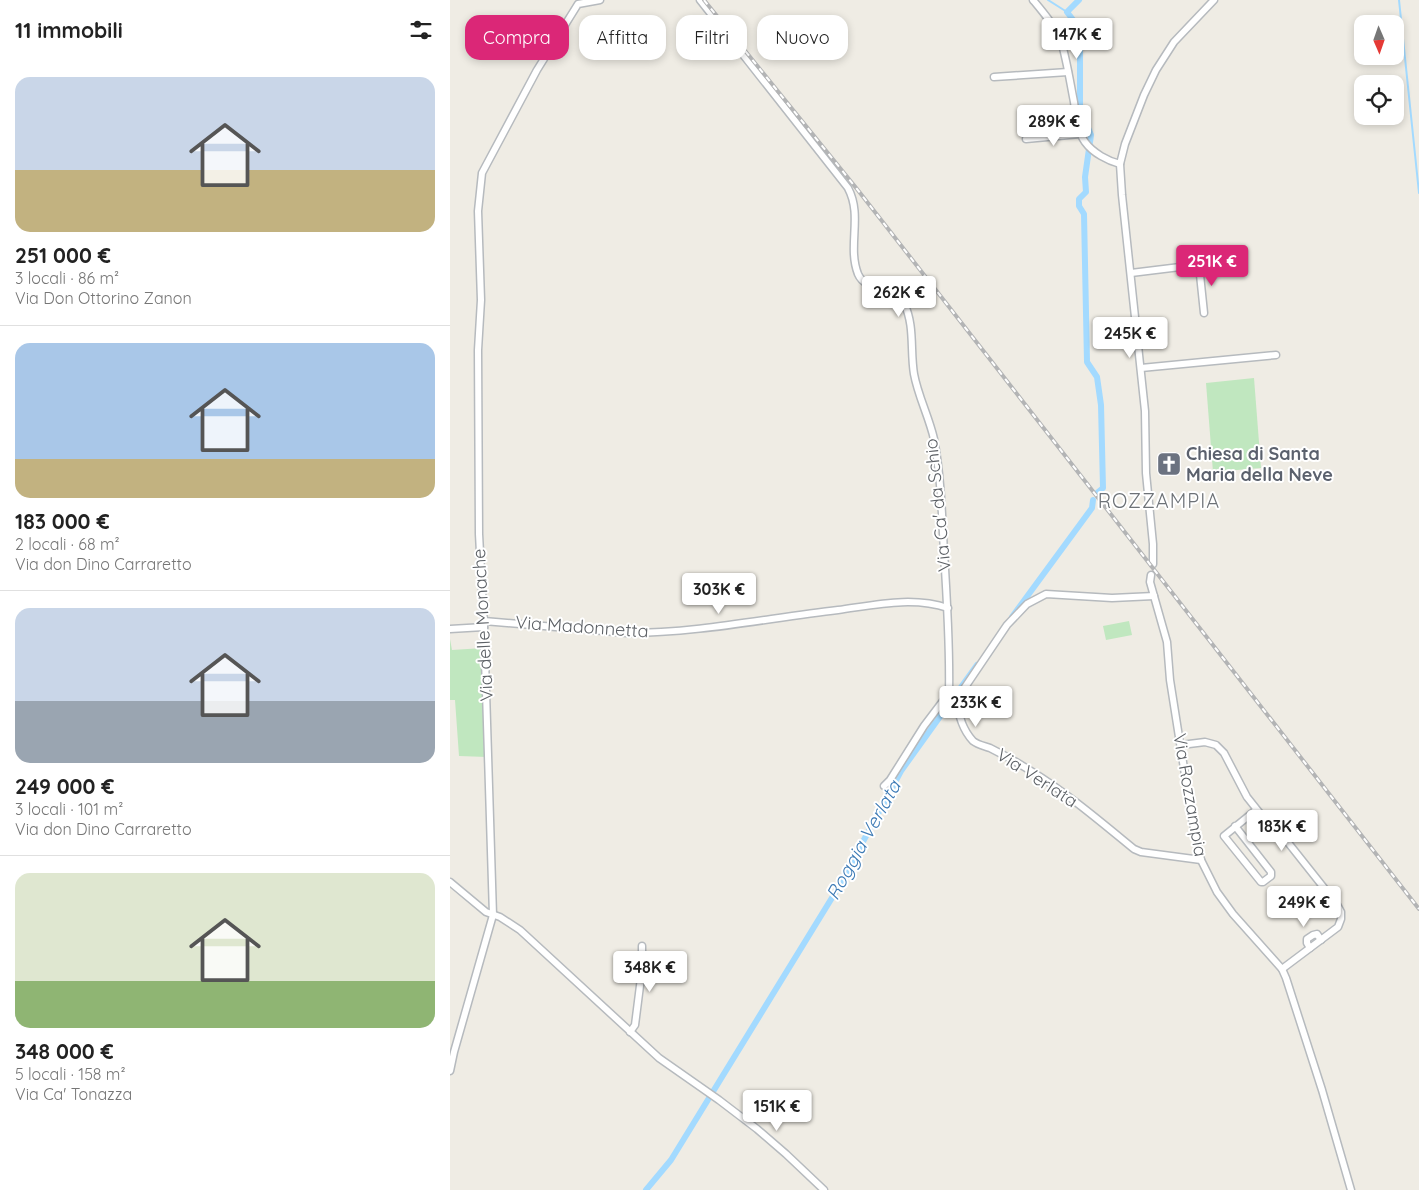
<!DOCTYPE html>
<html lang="it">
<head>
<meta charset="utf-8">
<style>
	body { margin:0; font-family:Quicksand,sans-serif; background:#f2f2f2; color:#222; height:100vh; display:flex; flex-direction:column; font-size:19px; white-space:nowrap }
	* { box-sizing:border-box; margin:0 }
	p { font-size:16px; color:#767676 }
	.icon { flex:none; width:28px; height:28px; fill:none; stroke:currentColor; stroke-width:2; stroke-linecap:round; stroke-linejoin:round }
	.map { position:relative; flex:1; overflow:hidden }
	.panel { display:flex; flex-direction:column; background:#fff; width:450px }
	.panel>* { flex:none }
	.hud { position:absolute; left:15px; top:15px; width:475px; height:45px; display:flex; gap:10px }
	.needle { width:32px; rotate:178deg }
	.buttons { position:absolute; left:904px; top:15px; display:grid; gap:10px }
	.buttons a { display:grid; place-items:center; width:50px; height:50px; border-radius:10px; background:#fff; box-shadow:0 2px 8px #0003; font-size:25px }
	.price { position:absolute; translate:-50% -42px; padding:0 11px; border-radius:5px; background:#fff; color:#222; font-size:16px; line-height:32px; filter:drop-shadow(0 1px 2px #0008) }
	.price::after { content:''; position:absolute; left:50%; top:30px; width:15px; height:11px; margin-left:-8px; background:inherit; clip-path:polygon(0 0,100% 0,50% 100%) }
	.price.current { background:#db2777; color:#fff }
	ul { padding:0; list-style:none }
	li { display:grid; align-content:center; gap:10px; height:265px; padding:0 15px }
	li+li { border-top:1px solid #e0e0e0 }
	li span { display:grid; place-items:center; height:155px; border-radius:15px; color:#555 }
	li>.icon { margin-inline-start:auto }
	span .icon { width:90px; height:90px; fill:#fffc; stroke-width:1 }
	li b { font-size:21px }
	h2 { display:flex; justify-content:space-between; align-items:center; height:60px; padding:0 15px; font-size:21px }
	.chip { padding:0 18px; border-radius:15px; background:#fff; box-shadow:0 2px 8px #0003; font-size:18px; line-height:45px }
	.chip.current { background:#db2777; color:#fff }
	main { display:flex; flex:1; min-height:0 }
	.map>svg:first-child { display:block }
	.green { fill:#c0e7bf }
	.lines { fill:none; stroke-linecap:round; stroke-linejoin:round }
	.stream { stroke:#a3daff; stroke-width:2 }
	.canal { stroke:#a3daff; stroke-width:6 }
	.street-casing { stroke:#b6babe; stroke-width:9 }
	.street { stroke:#fff; stroke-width:6 }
	.rail-casing { stroke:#b3b4b5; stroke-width:4 }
	.rail { stroke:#fff; stroke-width:2; stroke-dasharray:5.5; stroke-linecap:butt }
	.labels { text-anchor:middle; stroke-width:4; stroke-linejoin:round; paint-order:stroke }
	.worship-label { font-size:18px; font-weight:bold; fill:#5b616d; stroke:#fff; text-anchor:start }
	.street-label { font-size:18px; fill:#5c6065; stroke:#fff }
	.water-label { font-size:19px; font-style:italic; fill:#3c7ab5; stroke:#fff }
	.quarter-label { font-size:20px; letter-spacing:1px; fill:#6d7277; stroke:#fff }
</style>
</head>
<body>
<main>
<section class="panel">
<h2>11 immobili<svg class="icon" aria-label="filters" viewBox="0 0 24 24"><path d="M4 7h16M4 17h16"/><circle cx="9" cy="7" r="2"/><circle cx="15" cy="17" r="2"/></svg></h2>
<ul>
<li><span style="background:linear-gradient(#c9d6e8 60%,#c2b280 0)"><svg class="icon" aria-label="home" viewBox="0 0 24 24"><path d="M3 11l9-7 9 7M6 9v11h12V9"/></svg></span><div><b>251 000 €</b><p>3 locali · 86 m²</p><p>Via Don Ottorino Zanon</p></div></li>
<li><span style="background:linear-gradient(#a9c7e8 75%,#c2b280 0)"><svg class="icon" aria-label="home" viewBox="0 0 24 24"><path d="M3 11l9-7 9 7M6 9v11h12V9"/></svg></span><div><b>183 000 €</b><p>2 locali · 68 m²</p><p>Via don Dino Carraretto</p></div></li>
<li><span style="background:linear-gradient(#c9d6e8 60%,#9aa5b1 0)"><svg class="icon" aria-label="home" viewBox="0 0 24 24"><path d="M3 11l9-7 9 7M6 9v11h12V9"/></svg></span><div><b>249 000 €</b><p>3 locali · 101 m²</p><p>Via don Dino Carraretto</p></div></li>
<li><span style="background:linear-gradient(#dfe7d0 70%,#8fb573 0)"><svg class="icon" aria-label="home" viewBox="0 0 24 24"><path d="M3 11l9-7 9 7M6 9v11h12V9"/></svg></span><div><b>348 000 €</b><p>5 locali · 158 m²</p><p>Via Ca' Tonazza</p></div></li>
</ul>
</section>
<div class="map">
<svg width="969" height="1190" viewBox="0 0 969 1190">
	<rect width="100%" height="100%" fill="#efece4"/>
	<g class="green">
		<path d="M804 378 811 468 763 472 756 383Z"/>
		<path d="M679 621 682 635 656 640 653 626Z"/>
		<path d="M0 639 2 650 33 648 37 757 9 756 5 700H0Z"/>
	</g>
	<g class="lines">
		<g class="stream">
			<path d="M598 0 617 12"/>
			<path d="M949 0 969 193"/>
		</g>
		<g class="canal">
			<path d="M629 0 617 12 630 29V109L641 135 635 177 636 192 629 199V206L634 214 637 362 647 377 651 405 653 488 647 493"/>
			<path d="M562 617 642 508 643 500"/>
			<path d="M196 1190 221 1160 388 888 451 771 527 665"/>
		</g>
		<defs>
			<g id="street">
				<path d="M250 0 398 188C413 216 397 246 408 274 416 293 446 285 454 303 465 326 460 350 464 374 468 396 479 417 484 439 491 476 492 515 494 553 497 599 500 646 499 693L507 699"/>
				<path d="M583 0C593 12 605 26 611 41 617 61 620 82 624 102 626 115 627 131 635 142 643 153 658 161 670 164"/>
				<path d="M544 77 618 72"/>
				<path d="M576 139 630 134"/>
				<path d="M749 265 754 313"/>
				<path d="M681 273 779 261"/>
				<path d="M691 368 826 355"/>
				<path d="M703 564V544L696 473 695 411 672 195 670 164 675 144 694 95 706 70 724 42 764 0"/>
				<path d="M701 575 700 582 717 642 720 680 742 819 751 860 767 892 783 914 832 969 836 978 872 1090 901 1190"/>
				<path d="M704 596 662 598 596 594 577 604 557 625 507 699C508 714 512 729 523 741 528 745 535 746 540 748 554 755 568 763 581 771 617 793 651 822 684 849L691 852 751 860"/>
				<path d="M34 621 177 633C248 633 318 618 388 610 425 605 462 596 498 608"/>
				<path d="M0 629 34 627"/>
				<path d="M731 745 755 742 766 745 774 753 797 797 820 826 836 840 886 903 891 912V919L888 927 832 969"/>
				<path d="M434 786 440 780 474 726 499 693"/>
				<path d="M785 826 821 872V876L813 882H811L774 836 806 810"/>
				<path d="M0 882 36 912 50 917 70 930 209 1058 269 1100 307 1129 336 1154 374 1190"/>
				<path d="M860 948 857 943V939L863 935 867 934 871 940"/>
				<path d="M180 1032 185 1025 192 970V946"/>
				<path d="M0 1071 4 1052 43 915 34 627 29 534 28 350 31 300 28 211 32 173 87 70 128 4 150 0"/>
			</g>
		</defs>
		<use href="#street" class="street-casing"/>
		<use href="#street" class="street"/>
		<defs>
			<path id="rail" d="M254 0 407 189 969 909"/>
		</defs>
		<use href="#rail" class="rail-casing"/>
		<use href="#rail" class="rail"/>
	</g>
	<defs>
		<symbol id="church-square" viewBox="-11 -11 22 22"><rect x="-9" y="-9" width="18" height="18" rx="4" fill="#6b7280" stroke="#fff"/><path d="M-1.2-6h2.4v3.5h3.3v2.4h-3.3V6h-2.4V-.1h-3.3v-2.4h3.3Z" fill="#fff"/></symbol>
	</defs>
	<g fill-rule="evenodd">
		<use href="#church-square" x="705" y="450" width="28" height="28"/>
	</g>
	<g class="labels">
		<g class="worship-label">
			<text x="736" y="460">Chiesa di Santa<tspan x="736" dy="21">Maria della Neve</tspan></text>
		</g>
		<g class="street-label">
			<text transform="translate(488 505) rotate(-96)" y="6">Via Ca' da Schio</text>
			<text transform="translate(33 625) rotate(-93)" y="6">Via delle Monache</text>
			<text transform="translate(132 627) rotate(4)" y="6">Via Madonnetta</text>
			<text transform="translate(587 778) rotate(33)" y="6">Via Verlata</text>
			<text transform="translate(740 795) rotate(80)" y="6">Via Rozzampia</text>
		</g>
		<g class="water-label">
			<text transform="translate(413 840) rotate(-61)" y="7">Roggia Verlata</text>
		</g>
		<g class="quarter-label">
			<text x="709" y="508">ROZZAMPIA</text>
		</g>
	</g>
</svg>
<div class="buttons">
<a><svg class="needle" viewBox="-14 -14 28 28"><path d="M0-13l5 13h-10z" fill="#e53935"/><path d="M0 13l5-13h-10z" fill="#767676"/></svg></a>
<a><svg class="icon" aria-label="locate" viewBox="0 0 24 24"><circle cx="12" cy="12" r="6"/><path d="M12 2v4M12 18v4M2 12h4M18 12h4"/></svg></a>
</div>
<b class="price" style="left:627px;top:60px">147K €</b>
<b class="price" style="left:604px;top:147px">289K €</b>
<b class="price current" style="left:762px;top:287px">251K €</b>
<b class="price" style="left:449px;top:318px">262K €</b>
<b class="price" style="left:680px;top:359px">245K €</b>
<b class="price" style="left:269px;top:615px">303K €</b>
<b class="price" style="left:526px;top:728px">233K €</b>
<b class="price" style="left:832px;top:852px">183K €</b>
<b class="price" style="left:854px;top:928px">249K €</b>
<b class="price" style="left:200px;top:993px">348K €</b>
<b class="price" style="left:327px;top:1132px">151K €</b>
<div class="hud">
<a class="chip current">Compra</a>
<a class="chip">Affitta</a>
<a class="chip">Filtri</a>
<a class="chip">Nuovo</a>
</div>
</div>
</main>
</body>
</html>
